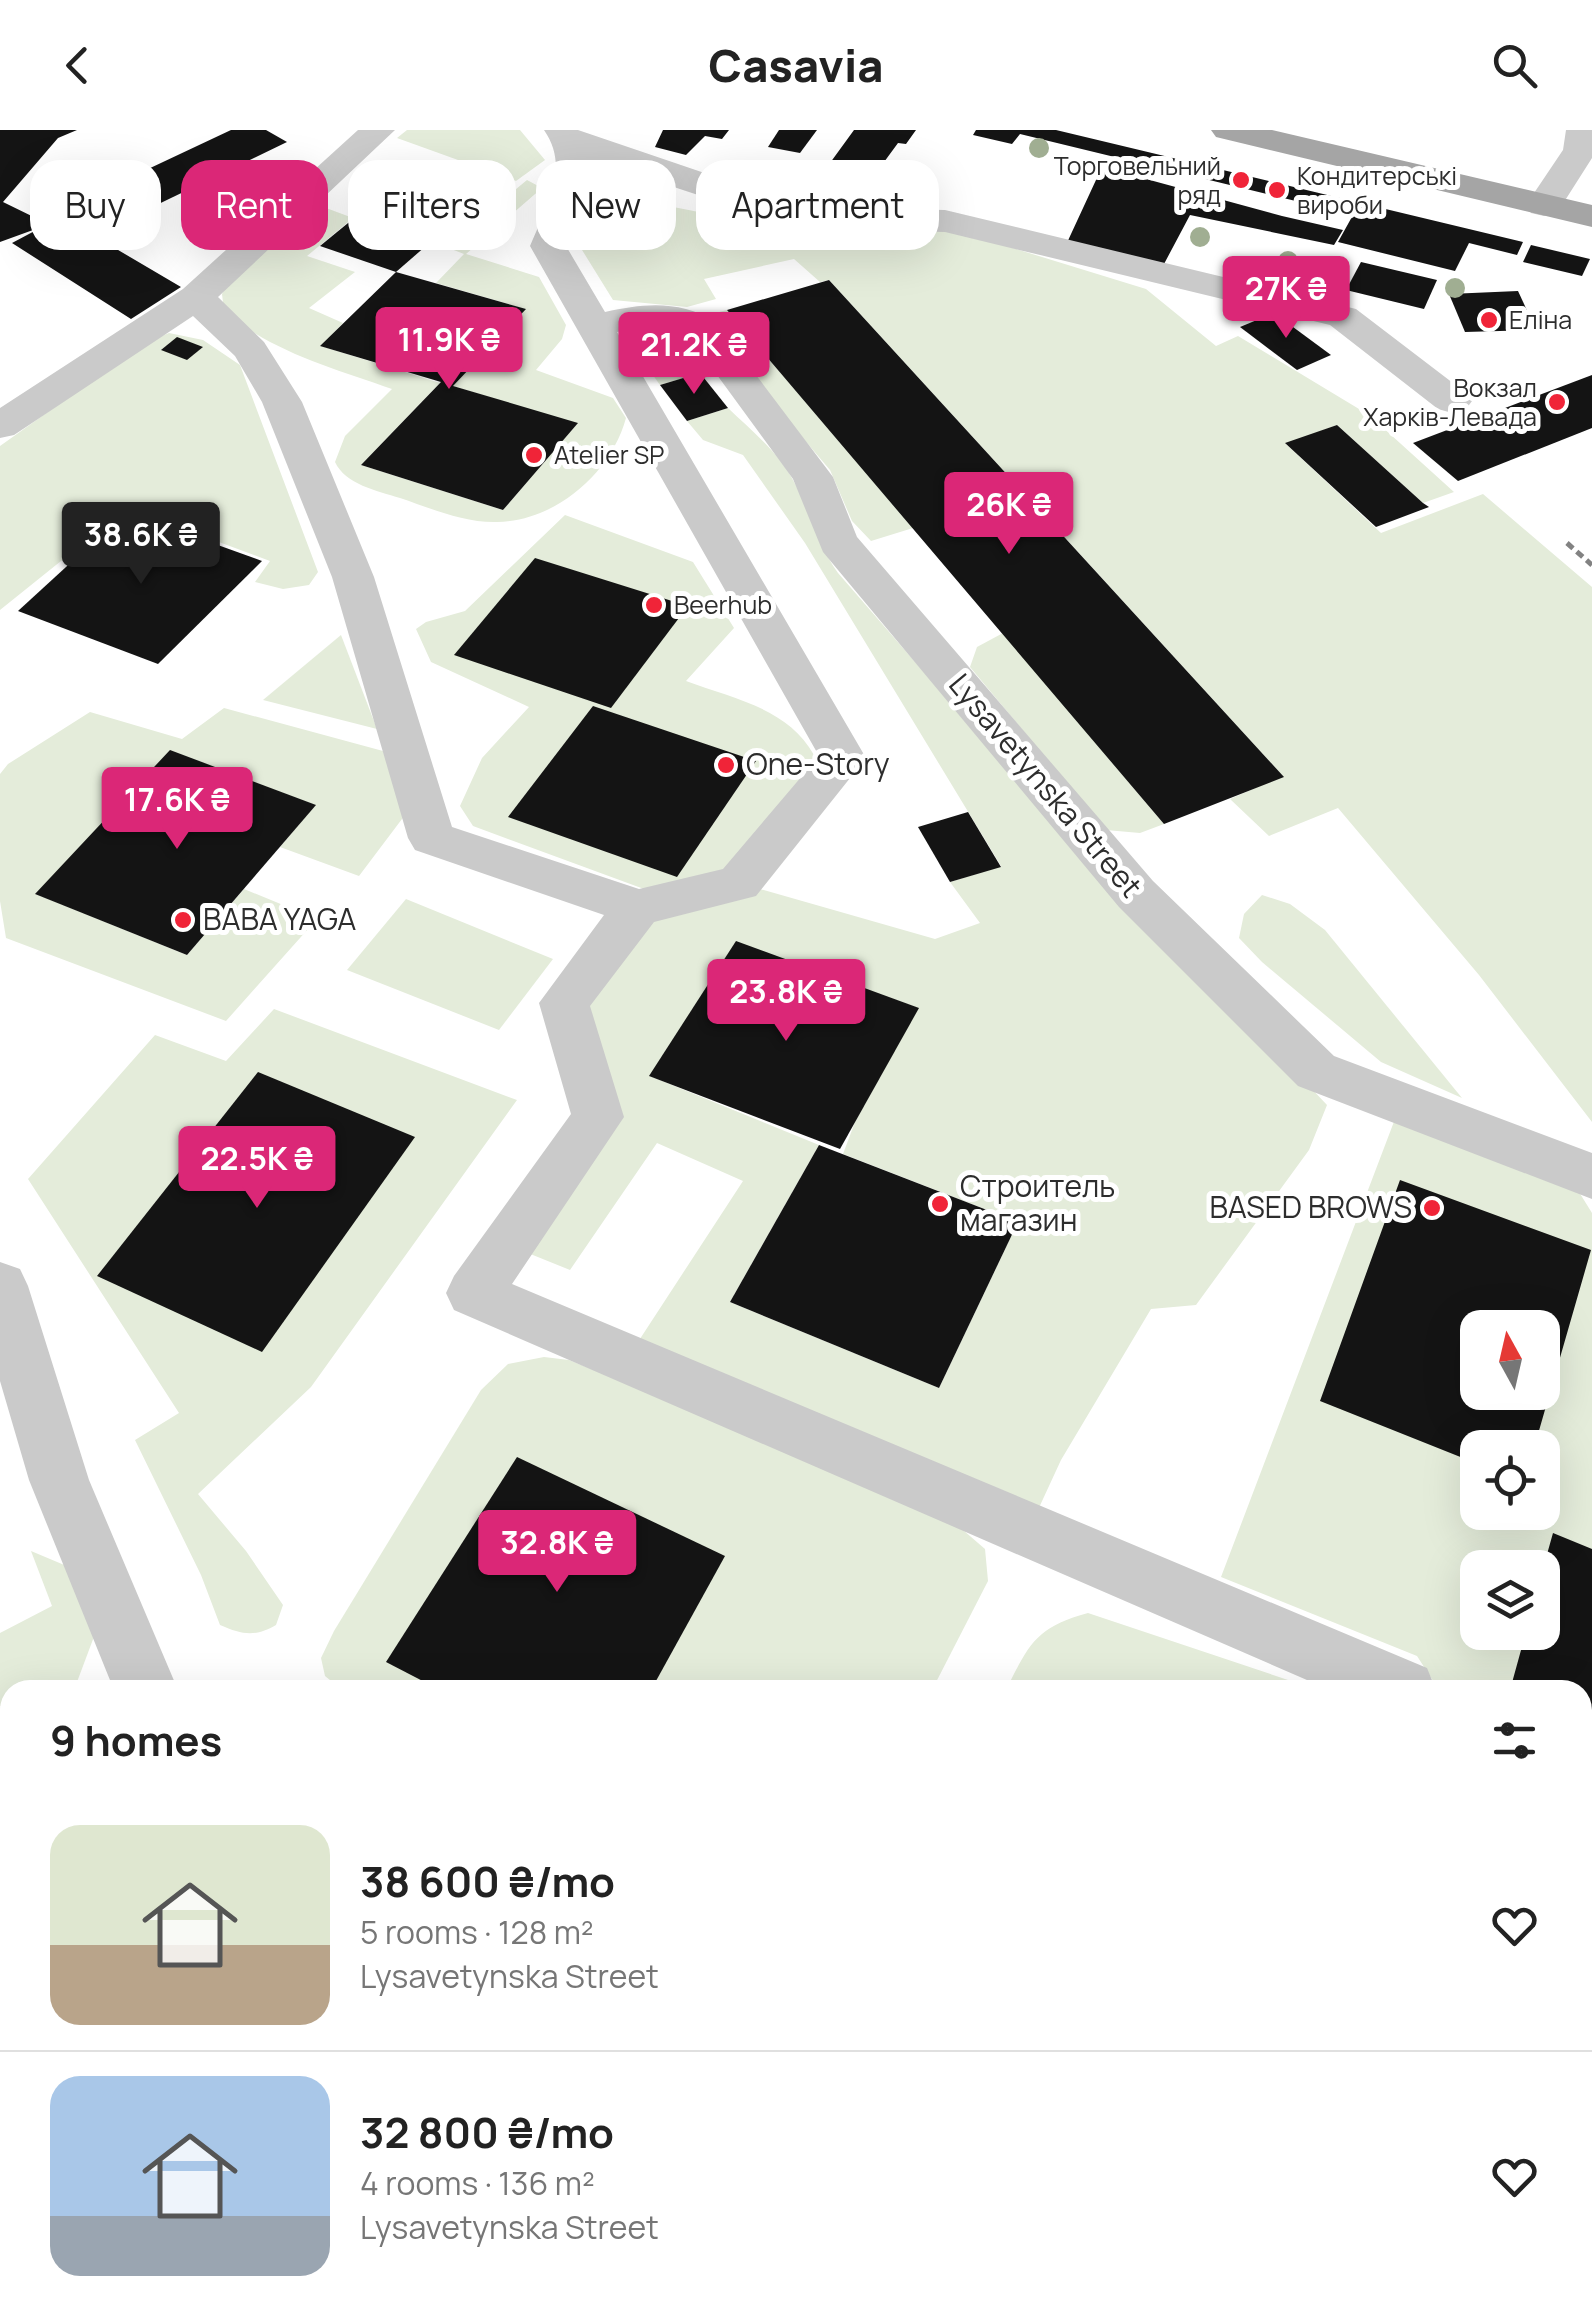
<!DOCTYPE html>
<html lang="en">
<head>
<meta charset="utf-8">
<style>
	body { margin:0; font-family:Manrope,sans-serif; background:#f6f6f6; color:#222; height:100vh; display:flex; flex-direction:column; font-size:38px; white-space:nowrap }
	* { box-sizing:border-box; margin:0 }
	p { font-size:32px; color:#767676 }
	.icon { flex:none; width:55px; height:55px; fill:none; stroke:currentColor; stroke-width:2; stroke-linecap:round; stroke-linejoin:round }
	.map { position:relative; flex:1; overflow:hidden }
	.details { position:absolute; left:0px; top:1550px; width:1592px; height:642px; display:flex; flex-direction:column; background:#fff; border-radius:30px 30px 0 0; box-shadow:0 10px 40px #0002 }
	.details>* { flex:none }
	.hud { position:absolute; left:30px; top:30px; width:1000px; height:90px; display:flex; gap:20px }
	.needle { width:65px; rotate:352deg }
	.tools { position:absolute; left:1460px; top:1180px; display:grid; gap:20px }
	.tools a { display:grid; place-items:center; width:100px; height:100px; border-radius:20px; background:#fff; box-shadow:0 10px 40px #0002; font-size:50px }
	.price { position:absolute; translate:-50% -85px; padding:0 22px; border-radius:10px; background:#db2777; color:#fff; font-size:32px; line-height:65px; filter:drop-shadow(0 2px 5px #0008) }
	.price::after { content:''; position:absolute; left:50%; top:60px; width:30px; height:22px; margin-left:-15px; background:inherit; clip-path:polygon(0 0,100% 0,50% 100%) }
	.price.on { background:#222; color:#fff }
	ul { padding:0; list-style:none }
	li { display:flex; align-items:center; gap:30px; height:250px; padding:0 50px }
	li+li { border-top:2px solid #e0e0e0 }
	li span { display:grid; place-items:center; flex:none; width:280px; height:200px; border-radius:30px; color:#555 }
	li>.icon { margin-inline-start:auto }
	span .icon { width:120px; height:120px; fill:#fffc; stroke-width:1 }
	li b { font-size:42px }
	h2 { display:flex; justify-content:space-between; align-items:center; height:120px; padding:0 50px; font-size:42px }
	.tag { padding:0 35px; border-radius:30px; background:#fff; box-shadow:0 10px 40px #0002; font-size:35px; line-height:90px }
	.tag.on { background:#db2777; color:#fff }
	header { display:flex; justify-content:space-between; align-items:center; height:130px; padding:0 50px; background:#fff; font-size:45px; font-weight:800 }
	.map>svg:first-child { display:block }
	.green { fill:#e4ecda; fill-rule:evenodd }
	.building { fill:#141414; fill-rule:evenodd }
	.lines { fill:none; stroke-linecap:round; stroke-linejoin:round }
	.minor { fill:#cacaca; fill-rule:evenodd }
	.major { fill:#a5a5a5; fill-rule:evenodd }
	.rail { stroke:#828282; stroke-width:5; stroke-dasharray:8 5; stroke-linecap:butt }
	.tree { fill:#a0ae92 }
	.poi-dot { fill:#f02438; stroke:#fff; stroke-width:4 }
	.labels { text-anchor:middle; stroke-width:10; stroke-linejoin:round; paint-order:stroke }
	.far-poi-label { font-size:25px; fill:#2d2d2d; stroke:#fff; text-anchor:start }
	.poi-label { font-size:30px; fill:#2d2d2d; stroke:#fff; text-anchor:start }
	.street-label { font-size:30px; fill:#2d2d2d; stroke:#fff }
</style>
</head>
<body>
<header><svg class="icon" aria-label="back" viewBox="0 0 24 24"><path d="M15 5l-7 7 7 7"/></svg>Casavia<svg class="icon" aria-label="search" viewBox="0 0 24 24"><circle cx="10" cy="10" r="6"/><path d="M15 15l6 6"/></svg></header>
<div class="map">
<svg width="1592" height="2192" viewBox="0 0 1592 2192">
	<rect width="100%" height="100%" fill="#fff"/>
	<g class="green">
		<path d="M407 0H520L545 30 516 51 397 8Z"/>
		<path d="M527 50 542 58 466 124 539 147 566 195 562 209 536 240 613 268 626 288C611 343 556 391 497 392 464 393 430 378 400 368 377 361 345 354 335 332L345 306 392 259C333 238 272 222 224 181L222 164 230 149 318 75 353 88 307 126 355 142 309 178 343 193 321 216 440 253 361 335 503 380 577 294 453 256 525 179 436 153 464 124 446 117Z"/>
		<path d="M617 66 811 104 834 119 938 95 1146 159 1216 216 1238 206 1369 285 1454 362 1423 373 1337 295 1286 314 1381 403 1483 364 1592 457V992L1479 845 1338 678 1269 706 1230 669 1283 646 829 150 820 152 794 129 704 149 716 169 687 177 613 170 574 107Z"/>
		<path d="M727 180 913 398 871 411 852 391 830 340 700 187Z"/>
		<path d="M648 201 671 206 700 243 660 255 632 216 637 204Z"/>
		<path d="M169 203 203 210 240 235 318 442 309 455 283 459 255 452 270 431 127 378 0 480V316L145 213Z"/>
		<path d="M728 278C751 300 778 322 793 350 810 381 817 414 838 443L1000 630 1327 975 1309 1020 1196 1175 1151 1179 1061 1330 1037 1382 636 1215 743 1051 657 1013 570 1140 518 1119 611 980 582 875 651 784 739 753 935 809 980 793 950 752 1001 736 805 413 743 325 703 310 687 291ZM736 812 918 878 855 992 843 1024 1018 1092 939 1258 730 1172 819 1015 650 946Z"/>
		<path d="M565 385 693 432 734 498 686 551C734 569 788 578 814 625L808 645 727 741 644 759 473 696 460 676 482 628 529 577 431 532 416 499 426 492 465 481Z"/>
		<path d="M1003 503 1164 694 1140 703 1106 700 970 537 977 517Z"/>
		<path d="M341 505 377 599 263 570Z"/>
		<path d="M224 578 383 621 405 685 359 746 280 717 315 675 36 764 187 825 244 759 317 789 226 891 6 808 0 771V644L8 634 90 582 182 609Z"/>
		<path d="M1262 765 1290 774 1325 800 1462 968 1381 932 1262 832 1239 808 1244 784Z"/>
		<path d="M406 769 553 829 499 900 347 840Z"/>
		<path d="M274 879 517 970 311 1257 198 1364 246 1421 283 1475 276 1495C255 1507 243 1505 220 1495L201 1445 135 1310 179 1283 28 1049 155 905 226 931Z"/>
		<path d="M1395 989 1579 1062 1592 1083V1752L1583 1748 1582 1560H1439L1417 1526 1221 1447ZM1478 1198H1542V1262H1478ZM1478 1318H1542V1382H1478ZM1478 1438H1542V1502H1478Z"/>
		<path d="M544 1227 569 1230 941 1381 985 1419 988 1451 932 1560H342L325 1546 321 1528 334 1501 481 1260 508 1234Z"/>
		<path d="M31 1421 88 1445 95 1504 74 1560H10V1575L0 1576V1503L52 1476Z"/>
		<path d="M1088 1483 1318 1560H1006C1029 1514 1036 1497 1088 1483Z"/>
		<path d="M1583 1805 1592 1810V2051L1582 2046Z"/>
	</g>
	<g class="building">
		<path d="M0 0H77L58 8 3 72 48 94 62 87 181 157 131 189 12 113 44 96 0 112Z"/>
		<path d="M231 0H266L287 12 113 96 78 72Z"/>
		<path d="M663 0H729L722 9 705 6 686 25 655 17Z"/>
		<path d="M779 0H817L800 23 768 17Z"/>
		<path d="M854 0H916L906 14 898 13 876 43 830 33Z"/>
		<path d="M976 0H1056L1523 112 1517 125 1469 113 1455 141 1338 112 1353 85 1020 4 1012 14 973 5Z"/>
		<path d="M1102 37 1282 86 1343 100 1334 115 1190 85 1164 134 1065 117Z"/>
		<path d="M414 39 488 62 396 142 320 116Z"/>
		<path d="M1531 115 1590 129 1582 146 1523 132Z"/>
		<path d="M1361 132 1437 150 1424 179 1346 160Z"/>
		<path d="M396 142 526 179 453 256 578 293 503 380 361 335 441 252 320 216Z"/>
		<path d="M829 150 1174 527 1284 647 1164 694 727 180Z"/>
		<path d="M1518 161 1536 200 1465 202 1449 164Z"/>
		<path d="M1274 183 1331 225 1297 240 1240 197Z"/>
		<path d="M177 207 203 217 187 230 161 220Z"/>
		<path d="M700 243 728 278 687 291 660 255Z"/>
		<path d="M1592 245V298L1458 351 1413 313Z"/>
		<path d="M1337 295 1423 373 1429 377 1376 397 1285 313Z"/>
		<path d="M126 382 262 431 158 534 18 481Z"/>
		<path d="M535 428 688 476 611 578 454 525Z"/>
		<path d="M593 576 756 631 677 747 508 687Z"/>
		<path d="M170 620 316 675 187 825 35 764Z"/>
		<path d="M968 682 1001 737 950 752 918 697Z"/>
		<path d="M736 811 919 878 840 1019 649 946Z"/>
		<path d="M258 942 415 1007 262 1222 97 1146Z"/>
		<path d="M819 1015 1018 1092 939 1258 730 1172Z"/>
		<path d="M1400 1050 1591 1120 1534 1318H1478V1334L1320 1271ZM1478 1198H1542V1262H1478Z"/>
		<path d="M517 1327 725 1426 651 1560H440L386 1532Z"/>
		<path d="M1553 1403 1592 1419V1736L1582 1732V1560H1510L1526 1502H1542V1442Z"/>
	</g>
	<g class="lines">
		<g class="minor">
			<path d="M358 0H395L218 167 264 212 302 272 374 447 452 697 639 759 723 739 819 626 530 116C546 77 571 39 544 0H578L804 77 945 80 1356 179 1466 263 1472 271 1466 279 1452 283 1438 279 1330 195 945 102 801 99 592 30 589 57 566 116 605 182C645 173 680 170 716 192L833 347 857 407 1153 751 1334 926 1592 1023V1069L1298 956 1119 777 823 422 793 349 690 208C665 193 644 196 617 202L866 628 756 766 654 792 590 876 624 987 512 1154 1427 1538 1436 1560H1330L454 1180 446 1163 454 1146 571 984 539 873 604 785 415 720 408 708 332 447 262 272 235 226 193 186 14 305 0 308V278L183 159Z"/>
			<path d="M1566 0H1592V28L1557 83 1544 86 1531 83 1526 75 1563 20Z"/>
			<path d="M0 1132 20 1139 28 1156 89 1350 178 1560H114L29 1350 0 1251Z"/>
			<path d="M10 1579V1643L0 1645V1581Z"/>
			<path d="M1582 2091 1592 2095V2170L1582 2166Z"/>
			<path d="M82 2182H158L154 2192H78Z"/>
			<path d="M1294 2182H1382L1386 2192H1298Z"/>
		</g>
		<path class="major" d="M1211 0H1272L1592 75V97L1216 7Z"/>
		<path class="rail" d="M1567 413 1592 435"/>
	</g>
	<g class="tree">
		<circle cx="1039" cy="18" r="10"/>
		<circle cx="1200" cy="107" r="10"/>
		<circle cx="1288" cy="131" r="10"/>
		<circle cx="1455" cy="158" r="10"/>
	</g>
	<g class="poi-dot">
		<circle cx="1241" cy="50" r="10"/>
		<circle cx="1277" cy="60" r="10"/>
		<circle cx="1489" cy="190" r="10"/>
		<circle cx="1557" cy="272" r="10"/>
		<circle cx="534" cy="325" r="10"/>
		<circle cx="654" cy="475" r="10"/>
		<circle cx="726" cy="635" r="10"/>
		<circle cx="183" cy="790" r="10"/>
		<circle cx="940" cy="1074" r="10"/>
		<circle cx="1432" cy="1078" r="10"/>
	</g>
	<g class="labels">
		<g class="far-poi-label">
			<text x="1221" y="45" text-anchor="end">Торговельний<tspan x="1221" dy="29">ряд</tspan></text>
			<text x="1297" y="55">Кондитерські<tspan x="1297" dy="29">вироби</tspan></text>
			<text x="1509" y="199">Еліна</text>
			<text x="1537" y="267" text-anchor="end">Вокзал<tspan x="1537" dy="29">Харків-Левада</tspan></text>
			<text x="554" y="334">Atelier SP</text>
			<text x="674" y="484">Beerhub</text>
		</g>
		<g class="poi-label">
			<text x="746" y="645">One-Story</text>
			<text x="203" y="800">BABA YAGA</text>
			<text x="960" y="1067">Строитель<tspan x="960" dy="34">магазин</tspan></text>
			<text x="1412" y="1088" text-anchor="end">BASED BROWS</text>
		</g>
		<g class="street-label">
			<text transform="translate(1045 656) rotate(50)" y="10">Lysavetynska Street</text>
		</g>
	</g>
</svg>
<div class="tools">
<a><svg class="needle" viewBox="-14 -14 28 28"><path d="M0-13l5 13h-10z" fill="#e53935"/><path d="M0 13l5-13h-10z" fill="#767676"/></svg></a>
<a><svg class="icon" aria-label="locate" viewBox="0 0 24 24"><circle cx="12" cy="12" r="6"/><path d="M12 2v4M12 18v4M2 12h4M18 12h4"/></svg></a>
<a><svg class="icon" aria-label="layers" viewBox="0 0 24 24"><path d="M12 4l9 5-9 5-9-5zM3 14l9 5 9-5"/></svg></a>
</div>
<b class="price" style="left:1286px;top:211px">27K ₴</b>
<b class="price" style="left:449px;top:262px">11.9K ₴</b>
<b class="price" style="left:694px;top:267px">21.2K ₴</b>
<b class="price" style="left:1009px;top:427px">26K ₴</b>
<b class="price on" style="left:141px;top:457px">38.6K ₴</b>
<b class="price" style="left:177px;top:722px">17.6K ₴</b>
<b class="price" style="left:786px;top:914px">23.8K ₴</b>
<b class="price" style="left:257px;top:1081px">22.5K ₴</b>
<b class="price" style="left:557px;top:1465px">32.8K ₴</b>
<div class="hud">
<a class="tag">Buy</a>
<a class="tag on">Rent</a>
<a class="tag">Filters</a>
<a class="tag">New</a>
<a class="tag">Apartment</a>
</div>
<section class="details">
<h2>9 homes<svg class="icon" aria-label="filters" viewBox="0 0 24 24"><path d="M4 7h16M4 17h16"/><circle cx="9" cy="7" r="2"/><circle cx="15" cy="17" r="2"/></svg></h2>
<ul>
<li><span style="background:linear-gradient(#dfe7d0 60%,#b9a48a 0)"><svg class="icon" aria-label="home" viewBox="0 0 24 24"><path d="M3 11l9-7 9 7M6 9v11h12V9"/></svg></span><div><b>38 600 ₴/mo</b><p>5 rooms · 128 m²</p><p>Lysavetynska Street</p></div><svg class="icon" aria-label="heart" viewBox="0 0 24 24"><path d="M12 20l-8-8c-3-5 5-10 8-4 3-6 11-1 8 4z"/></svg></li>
<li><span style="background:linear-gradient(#a9c7e8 70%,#9aa5b1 0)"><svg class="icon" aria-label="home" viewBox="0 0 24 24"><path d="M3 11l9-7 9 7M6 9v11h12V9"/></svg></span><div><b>32 800 ₴/mo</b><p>4 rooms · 136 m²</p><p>Lysavetynska Street</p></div><svg class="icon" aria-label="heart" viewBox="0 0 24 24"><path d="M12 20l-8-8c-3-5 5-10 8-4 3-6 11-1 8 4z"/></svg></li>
</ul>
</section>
</div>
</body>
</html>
